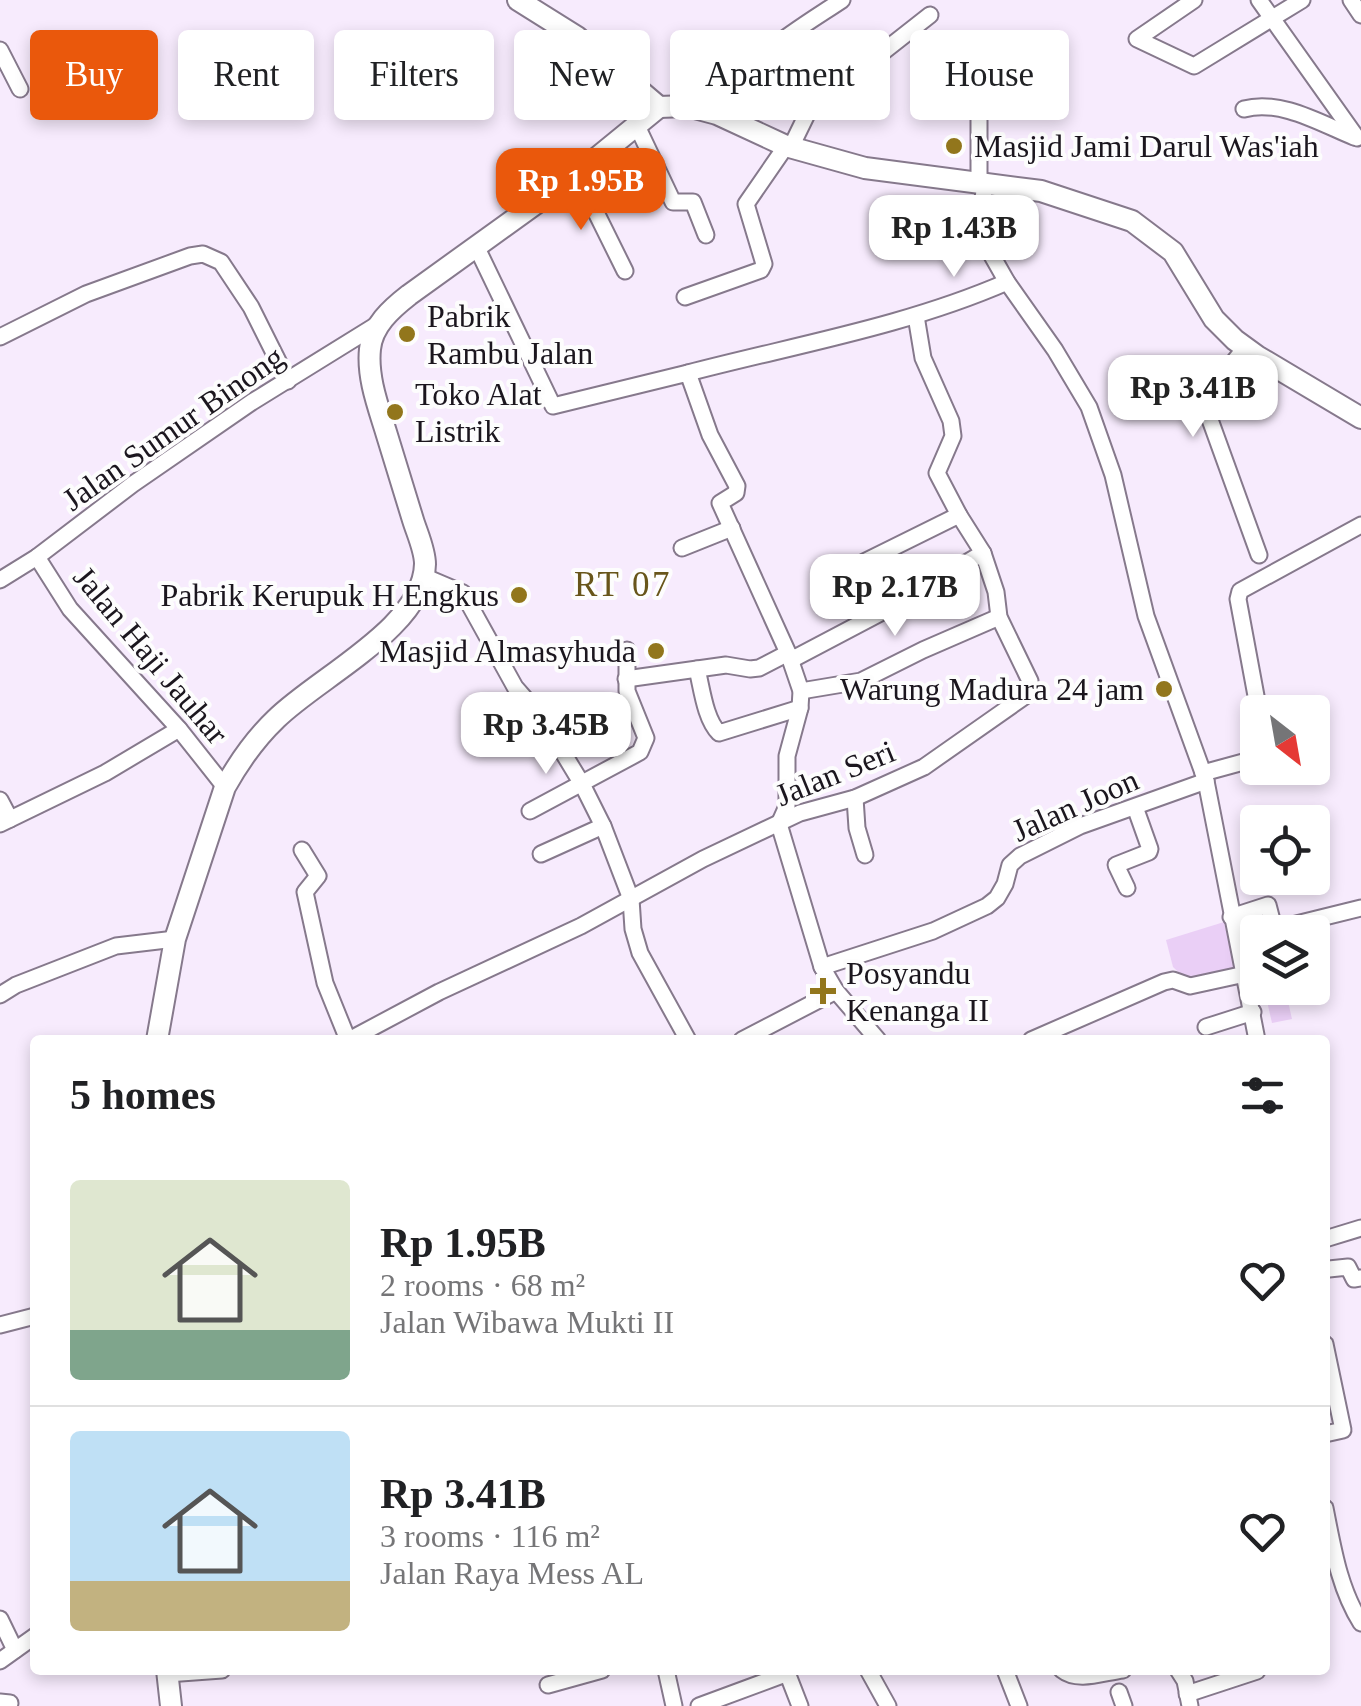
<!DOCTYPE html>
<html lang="en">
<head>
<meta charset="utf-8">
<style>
	body { margin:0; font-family:Georgia,serif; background:#f2f2f2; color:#202124; height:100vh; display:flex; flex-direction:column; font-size:38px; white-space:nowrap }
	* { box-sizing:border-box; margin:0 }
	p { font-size:32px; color:#757577 }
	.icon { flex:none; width:55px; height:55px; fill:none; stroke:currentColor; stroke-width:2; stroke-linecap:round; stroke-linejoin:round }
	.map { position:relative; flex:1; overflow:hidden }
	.sheet { position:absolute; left:30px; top:1035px; width:1300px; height:640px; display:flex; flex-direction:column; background:#fff; border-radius:10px; box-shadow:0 5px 15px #0003 }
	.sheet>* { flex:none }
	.banner { position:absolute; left:30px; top:30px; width:1302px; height:90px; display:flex; gap:20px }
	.needle { width:65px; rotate:149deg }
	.buttons { position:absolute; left:1240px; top:695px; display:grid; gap:20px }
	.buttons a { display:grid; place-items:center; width:90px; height:90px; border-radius:10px; background:#fff; box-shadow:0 5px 15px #0003; font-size:50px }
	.price { position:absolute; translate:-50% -85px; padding:0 22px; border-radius:20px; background:#fff; color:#222; font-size:32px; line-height:65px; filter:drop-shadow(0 2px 5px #0008) }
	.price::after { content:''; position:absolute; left:50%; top:60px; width:30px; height:22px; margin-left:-15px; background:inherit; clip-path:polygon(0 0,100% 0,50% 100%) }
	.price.active { background:#ea580c; color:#fff }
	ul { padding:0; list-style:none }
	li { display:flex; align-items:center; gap:30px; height:250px; padding:0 40px }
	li+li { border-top:2px solid #e0e0e0 }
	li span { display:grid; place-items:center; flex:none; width:280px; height:200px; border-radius:10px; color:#555 }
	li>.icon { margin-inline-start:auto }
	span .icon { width:120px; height:120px; fill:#fffc; stroke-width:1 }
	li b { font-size:42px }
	h2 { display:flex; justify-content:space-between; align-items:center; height:120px; padding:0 40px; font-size:42px }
	.chip { padding:0 35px; border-radius:10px; background:#fff; box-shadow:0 5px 15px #0003; font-size:35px; line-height:90px }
	.chip.active { background:#ea580c; color:#fff }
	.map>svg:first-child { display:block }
	.green { fill:#eacff6 }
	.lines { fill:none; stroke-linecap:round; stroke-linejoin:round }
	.street-casing { stroke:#86798c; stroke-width:19 }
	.secondary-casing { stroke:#86798c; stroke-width:24 }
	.street { stroke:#fff; stroke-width:15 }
	.secondary { stroke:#fff; stroke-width:20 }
	.poi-dot { fill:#92761c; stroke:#fdfdfd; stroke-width:4 }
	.labels { text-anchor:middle; stroke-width:8; stroke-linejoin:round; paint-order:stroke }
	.poi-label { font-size:32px; fill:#1b161e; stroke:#fdfdfd; text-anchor:start }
	.street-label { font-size:32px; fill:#1b161e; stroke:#fdfdfd }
	.neighbourhood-label { font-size:35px; letter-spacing:2.5px; fill:#68551a; stroke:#fdfdfd }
</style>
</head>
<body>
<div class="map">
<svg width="1361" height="1706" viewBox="0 0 1361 1706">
	<rect width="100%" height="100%" fill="#f7ebfd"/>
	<g class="green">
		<path d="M1224 922 1235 969 1188 981 1173 967 1166 940Z"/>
		<path d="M1264 988H1285L1292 1019 1272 1023Z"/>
	</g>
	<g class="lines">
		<defs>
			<g id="street">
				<path d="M1194 0 1137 39 1194 66 1302 0"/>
				<path d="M1259 0 1357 138"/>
				<path d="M1351 0 1361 15"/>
				<path d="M0 50 20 89"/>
				<path d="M1244 109C1280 99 1320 123 1354 137"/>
				<path d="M717 114C739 62 797 30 842 0"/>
				<path d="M979 118V184"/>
				<path d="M637 126 673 202H693L706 235"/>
				<path d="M791 147 809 110 930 15"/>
				<path d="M577 174 625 271"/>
				<path d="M985 185 978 231 1007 282 1055 350 1089 407 1113 475 1146 616 1206 781 1257 1040"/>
				<path d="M477 248 553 406 688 373 710 435 737 486 736 493 720 503 788 653 801 691 800 708 787 756V806L779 824 822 967 836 991 742 1040"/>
				<path d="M685 297 761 270 764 264 746 204 786 146"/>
				<path d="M0 337 86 294 190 256 203 254 221 262 251 307 288 381"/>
				<path d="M1245 348 1228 369 1210 378 1200 392 1259 555"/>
				<path d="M688 373C795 345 906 326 1007 282"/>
				<path d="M682 548 732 528"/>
				<path d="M37 557 70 609 179 729 225 787"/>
				<path d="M864 562 959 515"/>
				<path d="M423 576 463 593 515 687 542 718 582 784 603 826 631 899 633 929 640 953 688 1040"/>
				<path d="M0 580 37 557 133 484 252 402 378 324"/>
				<path d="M791 660 884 611 983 553"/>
				<path d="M697 669C702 689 705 719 719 733L800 708"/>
				<path d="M626 679 726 665 750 669 759 668 788 653"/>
				<path d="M801 691 861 681 923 650 999 617"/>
				<path d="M1259 712 1238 599 1240 591 1361 525"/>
				<path d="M1203 773 1258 758"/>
				<path d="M855 798 857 828 865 855"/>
				<path d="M0 800 10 819"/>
				<path d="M530 811 640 752 646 738 627 691V650"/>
				<path d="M0 824 105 773 179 729"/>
				<path d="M302 850 318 876 305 892 325 983 348 1040"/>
				<path d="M541 854 603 826"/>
				<path d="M1127 888 1116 865 1149 852 1150 849 1135 807"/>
				<path d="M1231 917 1268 905 1274 928 1276 929 1361 908"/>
				<path d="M822 967 933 931 987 906 997 898 1005 884 1010 865 1020 856 1080 826 1206 781"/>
				<path d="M836 991 878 1040"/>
				<path d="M0 995 16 985 116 946 175 939"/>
				<path d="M1206 1027 1253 1012"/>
				<path d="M349 1040 439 992 581 926 703 859 800 813 855 798 924 767 1028 694 1030 681 999 617 996 592 983 553 959 515 937 473 953 436 951 421 923 358 916 316"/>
				<path d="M1031 1040 1164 982 1173 980 1190 986 1245 974"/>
				<path d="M1325 1239 1361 1228"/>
				<path d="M1329 1269 1348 1267 1354 1279 1361 1278"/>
				<path d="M0 1325 35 1316"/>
				<path d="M1325 1344 1343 1430 1325 1434"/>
				<path d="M1325 1508C1333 1548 1339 1588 1361 1623"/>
				<path d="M0 1619 15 1650"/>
				<path d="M0 1661 35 1636"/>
				<path d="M666 1670 674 1706"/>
				<path d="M786 1670 800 1706"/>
				<path d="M868 1670 888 1706"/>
				<path d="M1005 1670 1019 1706"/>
				<path d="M1062 1670C1078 1683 1104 1672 1123 1670"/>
				<path d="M1178 1670 1185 1681 1190 1706"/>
				<path d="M167 1674 222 1670"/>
				<path d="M548 1685 602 1670"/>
				<path d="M1119 1692 1124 1706"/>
				<path d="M1187 1694 1257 1671"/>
				<path d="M0 1702 10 1703"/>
				<path d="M699 1706 788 1673"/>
			</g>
			<g id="secondary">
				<path d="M518 0 577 37 659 107"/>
				<path d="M659 107 687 106 717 114 786 146 865 168 1041 191 1132 221 1173 252 1214 319 1235 340 1257 356 1361 418"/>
				<path d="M157 1040 175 939 225 787C239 762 255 739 276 719 317 678 424 627 425 564 425 550 417 533 413 520 404 490 395 461 386 432 378 406 367 377 370 349 372 326 391 309 409 295L577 174 659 107"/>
				<path d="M167 1670 171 1706"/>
			</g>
		</defs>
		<use href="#street" class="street-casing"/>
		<use href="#secondary" class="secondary-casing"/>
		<use href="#street" class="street"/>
		<use href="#secondary" class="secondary"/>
	</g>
	<g class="poi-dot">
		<circle cx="954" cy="146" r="10"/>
		<circle cx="407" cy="334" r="10"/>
		<circle cx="395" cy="412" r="10"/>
		<circle cx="519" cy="595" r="10"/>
		<circle cx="656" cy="651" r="10"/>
		<circle cx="1164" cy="689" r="10"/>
		<path d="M818 976h10v10h10v10h-10v10h-10v-10h-10v-10h10z"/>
	</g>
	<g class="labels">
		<g class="poi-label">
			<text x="974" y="157">Masjid Jami Darul Was'iah</text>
			<text x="427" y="327">Pabrik<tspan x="427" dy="37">Rambu Jalan</tspan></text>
			<text x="415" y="405">Toko Alat<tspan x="415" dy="37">Listrik</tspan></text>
			<text x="499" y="606" text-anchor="end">Pabrik Kerupuk H Engkus</text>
			<text x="636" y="662" text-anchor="end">Masjid Almasyhuda</text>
			<text x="1144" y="700" text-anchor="end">Warung Madura 24 jam</text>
			<text x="846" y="984">Posyandu<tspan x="846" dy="37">Kenanga II</tspan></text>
		</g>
		<g class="street-label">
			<text transform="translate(173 428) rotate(-35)" y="11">Jalan Sumur Binong</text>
			<text transform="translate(151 655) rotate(50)" y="11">Jalan Haji Jauhar</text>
			<text transform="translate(835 773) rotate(-22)" y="11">Jalan Seri</text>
			<text transform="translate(1075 805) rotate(-24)" y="11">Jalan Joon</text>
		</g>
		<g class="neighbourhood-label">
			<text x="623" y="596">RT 07</text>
		</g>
	</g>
</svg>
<div class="buttons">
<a><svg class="needle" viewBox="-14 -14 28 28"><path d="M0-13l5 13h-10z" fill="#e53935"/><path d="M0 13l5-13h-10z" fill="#757577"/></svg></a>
<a><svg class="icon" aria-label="locate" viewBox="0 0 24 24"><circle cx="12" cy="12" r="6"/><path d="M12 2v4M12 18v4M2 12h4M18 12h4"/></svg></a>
<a><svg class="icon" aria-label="layers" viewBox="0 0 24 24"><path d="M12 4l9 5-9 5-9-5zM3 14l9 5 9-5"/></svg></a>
</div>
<b class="price active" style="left:581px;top:233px">Rp 1.95B</b>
<b class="price" style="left:954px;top:280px">Rp 1.43B</b>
<b class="price" style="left:1193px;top:440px">Rp 3.41B</b>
<b class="price" style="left:895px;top:639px">Rp 2.17B</b>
<b class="price" style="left:546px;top:777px">Rp 3.45B</b>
<div class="banner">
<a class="chip active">Buy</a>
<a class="chip">Rent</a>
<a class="chip">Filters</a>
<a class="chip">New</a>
<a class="chip">Apartment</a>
<a class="chip">House</a>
</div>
<section class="sheet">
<h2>5 homes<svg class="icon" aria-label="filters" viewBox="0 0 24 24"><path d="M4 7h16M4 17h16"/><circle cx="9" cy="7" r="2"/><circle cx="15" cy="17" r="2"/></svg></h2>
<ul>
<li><span style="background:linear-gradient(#dfe7d0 75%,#7fa58c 0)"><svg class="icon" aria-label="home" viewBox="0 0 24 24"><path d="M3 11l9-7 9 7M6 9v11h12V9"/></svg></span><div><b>Rp 1.95B</b><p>2 rooms · 68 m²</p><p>Jalan Wibawa Mukti II</p></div><svg class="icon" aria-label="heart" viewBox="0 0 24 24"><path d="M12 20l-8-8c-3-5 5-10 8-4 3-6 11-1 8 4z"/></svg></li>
<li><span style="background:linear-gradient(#bfe0f5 75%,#c2b280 0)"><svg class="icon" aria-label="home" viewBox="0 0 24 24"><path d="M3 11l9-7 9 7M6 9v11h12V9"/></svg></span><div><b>Rp 3.41B</b><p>3 rooms · 116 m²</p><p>Jalan Raya Mess AL</p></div><svg class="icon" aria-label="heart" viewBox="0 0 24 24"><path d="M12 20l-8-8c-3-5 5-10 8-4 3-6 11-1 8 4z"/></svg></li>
</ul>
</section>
</div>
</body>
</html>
